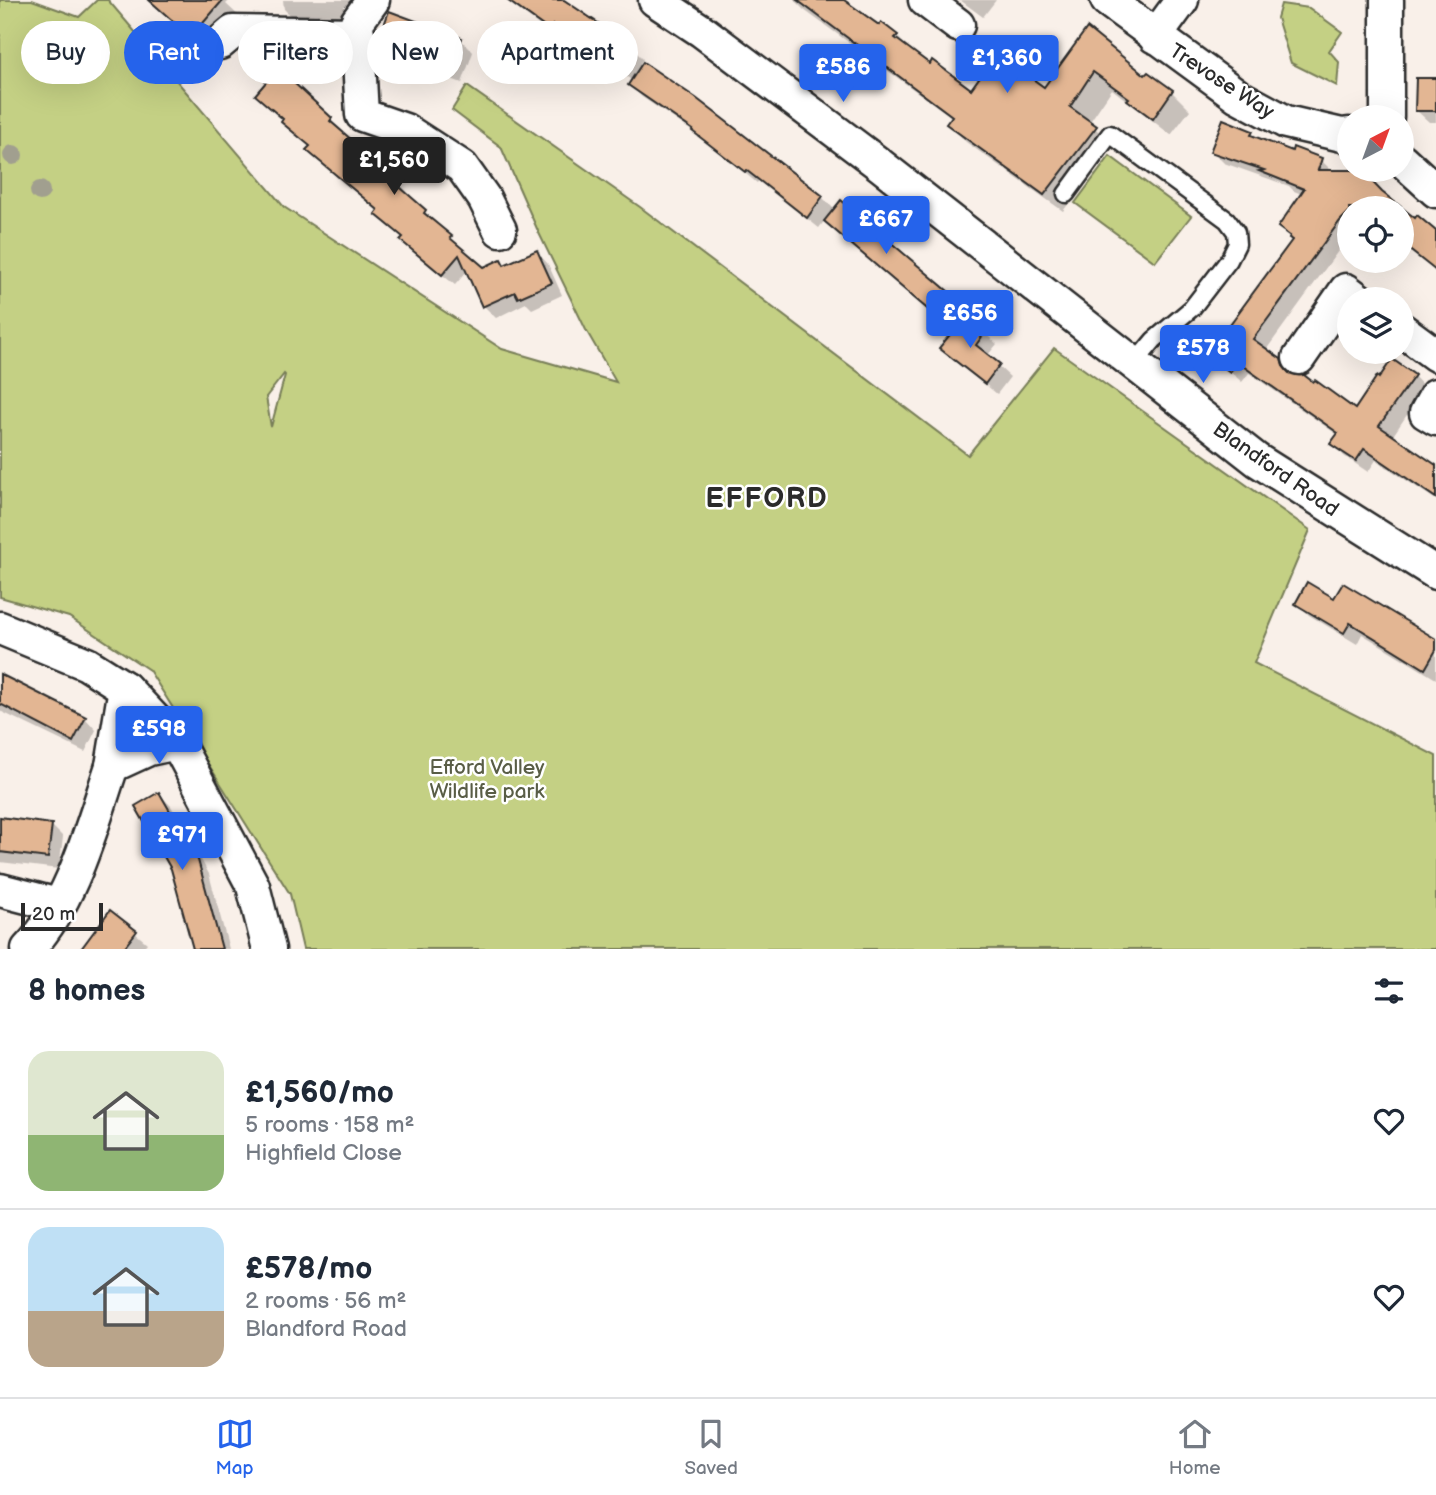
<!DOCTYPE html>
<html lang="en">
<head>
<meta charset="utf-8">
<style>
	body { margin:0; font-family:"Balsamiq Sans",sans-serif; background:#f6f6f7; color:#1f2937; height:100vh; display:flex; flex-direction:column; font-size:26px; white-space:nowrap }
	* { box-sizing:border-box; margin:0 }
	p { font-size:23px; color:#747a83 }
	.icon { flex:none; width:38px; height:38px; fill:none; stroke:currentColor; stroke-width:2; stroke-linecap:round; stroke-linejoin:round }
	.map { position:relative; height:949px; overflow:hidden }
	.side { display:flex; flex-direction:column; background:#fff; flex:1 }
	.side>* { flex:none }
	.top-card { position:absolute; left:21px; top:21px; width:700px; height:63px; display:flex; gap:14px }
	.needle { width:46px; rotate:41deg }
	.fabs { position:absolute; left:1337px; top:105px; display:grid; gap:14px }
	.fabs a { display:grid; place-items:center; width:77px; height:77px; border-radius:50%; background:#fff; box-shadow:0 7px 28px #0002; font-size:35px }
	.scale { position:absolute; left:21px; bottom:18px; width:82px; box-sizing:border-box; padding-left:7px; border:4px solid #2b2b2b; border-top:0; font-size:19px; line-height:24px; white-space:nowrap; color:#2b2b2b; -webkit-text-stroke:5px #fff; paint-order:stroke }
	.price { position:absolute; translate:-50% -60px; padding:0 16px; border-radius:7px; background:#2563eb; color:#fff; font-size:23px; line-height:46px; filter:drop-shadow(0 2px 4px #0008) }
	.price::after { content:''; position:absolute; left:50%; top:42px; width:21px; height:16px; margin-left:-10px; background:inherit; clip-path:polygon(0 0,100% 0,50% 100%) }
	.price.on { background:#222; color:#fff }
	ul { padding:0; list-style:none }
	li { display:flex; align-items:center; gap:21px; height:175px; padding:0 28px }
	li+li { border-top:2px solid #e0e1e3 }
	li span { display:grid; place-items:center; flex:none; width:196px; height:140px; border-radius:21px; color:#555 }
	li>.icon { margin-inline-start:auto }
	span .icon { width:84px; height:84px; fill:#fffc; stroke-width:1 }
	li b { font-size:30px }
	h2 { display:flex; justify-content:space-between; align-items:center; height:84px; padding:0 28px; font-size:30px }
	.tag { padding:0 24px; border-radius:32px; background:#fff; box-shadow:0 7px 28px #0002; font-size:24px; line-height:63px }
	.tag.on { background:#2563eb; color:#fff }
	.tabs { display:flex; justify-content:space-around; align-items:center; height:98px; border-top:2px solid #e0e1e3; background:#fff; font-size:19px; color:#747a83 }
	.tabs a { display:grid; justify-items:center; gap:4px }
	.tabs .on { color:#2563eb }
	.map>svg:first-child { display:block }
	.green { fill:#c4d084; stroke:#787e58; stroke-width:2; fill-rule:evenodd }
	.shadow { fill:#0003 }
	.building { fill:#e3b693; stroke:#2b2b2b; stroke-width:2 }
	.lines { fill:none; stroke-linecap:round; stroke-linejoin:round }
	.lane-casing { stroke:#2b2b2b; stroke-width:21 }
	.street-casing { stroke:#2b2b2b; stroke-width:37 }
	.lane { stroke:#fff; stroke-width:16 }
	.street { stroke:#fff; stroke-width:32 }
	.tree { fill:#a19f8f }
	.labels { text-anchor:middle; stroke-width:5; stroke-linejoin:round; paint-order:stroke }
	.street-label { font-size:21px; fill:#2b2b2b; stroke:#fff }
	.park-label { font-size:21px; fill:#595d46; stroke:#fff }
	.district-label { font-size:28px; font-weight:bold; letter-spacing:2px; fill:#2b2b2b; stroke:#fff }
</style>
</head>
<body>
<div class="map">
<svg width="1436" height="949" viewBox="0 0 1436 949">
	<rect width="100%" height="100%" fill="#f9f0e9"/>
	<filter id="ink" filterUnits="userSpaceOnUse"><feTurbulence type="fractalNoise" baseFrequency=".0143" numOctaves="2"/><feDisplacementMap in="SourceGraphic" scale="14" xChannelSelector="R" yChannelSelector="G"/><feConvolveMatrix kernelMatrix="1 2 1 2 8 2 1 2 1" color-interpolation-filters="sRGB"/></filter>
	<g filter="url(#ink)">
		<g class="green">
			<path d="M0 0H32L79 17 97 0H108L284 207 502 349 616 382 586 330 538 231 501 147 452 110 467 86 640 207 968 455 1054 348 1310 530 1254 663 1436 756V949H303L290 894 149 670 69 617 0 597ZM284 374 285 375 271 427 266 397Z"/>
			<path d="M1281 4 1309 8 1342 32 1329 51 1339 62 1337 86 1291 63 1277 18Z"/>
			<path d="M1110 156 1191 216 1155 262 1075 203Z"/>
		</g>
		<g class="shadow">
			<path d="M168 0H230L226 4 240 17 209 54 161 8Z"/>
			<path d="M283 0H354L355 6H344L345 17 296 21 284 9Z"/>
			<path d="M505 0H561L631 47 643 59 640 63 695 100 822 197 835 210 841 203 960 305 945 324 825 220 819 228 759 180 757 183 698 135 642 97 630 85 633 81 566 36 562 42Z"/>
			<path d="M794 0H844L879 28 897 36 914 54 972 91 1044 90 1087 30 1146 78 1148 74 1172 92 1190 110 1171 135 1112 89 1089 123 1114 145 1063 211 966 142 949 124 953 118 804 10Z"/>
			<path d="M960 0H996L983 17Z"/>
			<path d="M461 40 473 52 462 83 391 57 379 45Z"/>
			<path d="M278 70 331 120 343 131 341 133 396 180 407 192 405 194 437 223 435 224 484 269 500 261 505 266 537 252 548 264 562 295 532 309 526 303 496 318 484 306 468 270 455 285 414 252 380 211 320 161 311 147 257 95Z"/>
			<path d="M1436 80V122H1429L1417 111Z"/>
			<path d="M1252 132 1260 141 1293 153 1321 160 1333 172 1322 202 1294 191 1289 186 1224 163 1212 151Z"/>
			<path d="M1358 170 1400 208H1349V236L1266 350 1280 360 1293 376 1356 411 1414 376 1425 388 1392 437 1436 465V500L1376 460 1368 472 1344 456 1333 444 1338 435 1249 373 1242 382 1208 353 1220 341 1276 264Z"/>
			<path d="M966 317 997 344 987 356 1010 377 997 394 954 359Z"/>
			<path d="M1334 600 1436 640V679L1362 634 1357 644 1309 615 1297 603Z"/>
			<path d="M0 676 85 718 96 730 85 752 0 711Z"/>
			<path d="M159 794 171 806 209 874 229 949H194L173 869Z"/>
			<path d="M0 819 51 825 63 837 59 869 0 862Z"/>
			<path d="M111 913 147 943 142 949H81Z"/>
		</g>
		<g class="building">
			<path d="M149 0H223L191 37Z"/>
			<path d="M507 0H564L632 46 617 68 553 25 550 31Z"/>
			<path d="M797 0H844L879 25 881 22 898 35 895 38 930 64 932 60 971 89 997 53 1044 87 1087 28 1145 75 1148 72 1173 90 1153 119 1127 100 1129 98 1093 72 1070 107 1097 126 1044 195 946 124 952 116Z"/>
			<path d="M389 11 462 38 450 72 377 45Z"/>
			<path d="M643 62 696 98 823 196 807 218 746 170 745 172 692 131 693 130 628 85Z"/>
			<path d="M278 68 332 118 330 121 397 179 394 182 426 210 424 213 452 236 450 238 484 267 501 259 504 265 537 250 552 283 518 298 515 292 482 307 459 255 442 275 400 240 403 237 375 214 378 210 306 150 310 146 281 122 283 119 255 95Z"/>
			<path d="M1416 78H1436V111H1415Z"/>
			<path d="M1223 119 1253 131 1251 135 1292 151 1293 147 1322 158 1318 170H1361L1382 192 1415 218 1417 215 1436 231V271L1402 244V208H1349V212L1340 221 1253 339 1281 359 1283 366 1289 373 1304 375 1313 382 1315 380 1355 409 1377 376 1379 378 1392 359 1415 375 1379 426 1436 465V498L1364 449 1356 461 1330 444 1338 433 1237 362 1230 372 1205 353 1217 338 1219 339 1292 240 1289 238 1290 236 1278 227 1304 189 1259 171 1264 170 1210 152Z"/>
			<path d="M841 200 949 292 932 313 824 221Z"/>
			<path d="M966 315 986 331 976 345 1000 364 985 384 939 348Z"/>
			<path d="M1307 582 1334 598 1343 583 1436 639V650L1425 669 1350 623 1344 633 1295 604Z"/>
			<path d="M0 674 86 717 73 742 0 704Z"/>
			<path d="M159 792 198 860 222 949H193L171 869 135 806Z"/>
			<path d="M0 817 52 824 48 858 0 852Z"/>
			<path d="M110 910 137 931 123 949H81Z"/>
		</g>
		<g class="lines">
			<defs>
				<path id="lane" d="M1066 194 1110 134 1227 220 1236 232 1237 244 1229 260 1192 308 1154 340 1134 364"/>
				<g id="street">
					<path d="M373 0 357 22 362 115 405 130 462 167 484 198 500 230"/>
					<path d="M655 0 702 31 879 164 1257 460 1436 573"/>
					<path d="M925 0 958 25"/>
					<path d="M1107 0 1238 96 1286 122 1342 135 1349 134"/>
					<path d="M1155 37 1182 0"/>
					<path d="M220 43 233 32 358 34"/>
					<path d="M1387 117V0"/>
					<path d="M1402 160 1436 191"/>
					<path d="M1402 330 1436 355"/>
					<path d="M1299 358 1346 290 1358 299"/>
					<path d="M1436 395 1426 413 1436 419"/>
					<path d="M0 628 87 664 125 688 177 743 253 886 269 949"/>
					<path d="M112 766 125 688"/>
					<path d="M0 890 58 905"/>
					<path d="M28 949C72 904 92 825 112 766L149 749 177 743"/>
				</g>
			</defs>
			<use href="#lane" class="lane-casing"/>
			<use href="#street" class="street-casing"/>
			<use href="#lane" class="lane"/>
			<use href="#street" class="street"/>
		</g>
		<g class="tree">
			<circle cx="13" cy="155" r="10"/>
			<circle cx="40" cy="191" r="10"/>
		</g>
	</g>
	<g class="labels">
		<g class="street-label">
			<text transform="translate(1222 81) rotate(33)" y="7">Trevose Way</text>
			<text transform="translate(1276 469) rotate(35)" y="7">Blandford Road</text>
		</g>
		<g class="park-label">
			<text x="487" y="774">Efford Valley<tspan x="487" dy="24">Wildlife park</tspan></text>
		</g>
		<g class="district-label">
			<text x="767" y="507">EFFORD</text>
		</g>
	</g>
</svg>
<div class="fabs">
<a><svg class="needle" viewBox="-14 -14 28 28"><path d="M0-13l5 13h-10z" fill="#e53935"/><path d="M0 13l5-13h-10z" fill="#747a83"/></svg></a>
<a><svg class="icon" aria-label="locate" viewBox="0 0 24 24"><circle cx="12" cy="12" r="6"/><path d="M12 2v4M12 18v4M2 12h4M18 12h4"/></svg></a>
<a><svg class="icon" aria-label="layers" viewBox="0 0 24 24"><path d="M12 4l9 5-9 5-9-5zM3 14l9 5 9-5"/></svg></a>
</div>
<div class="scale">20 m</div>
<b class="price" style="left:1007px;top:95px">£1,360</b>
<b class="price" style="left:843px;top:104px">£586</b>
<b class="price on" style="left:394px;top:197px">£1,560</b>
<b class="price" style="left:886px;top:256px">£667</b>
<b class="price" style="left:970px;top:350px">£656</b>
<b class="price" style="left:1203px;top:385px">£578</b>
<b class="price" style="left:159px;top:766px">£598</b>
<b class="price" style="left:182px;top:872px">£971</b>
<div class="top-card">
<a class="tag">Buy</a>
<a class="tag on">Rent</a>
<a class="tag">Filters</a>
<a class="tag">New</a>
<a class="tag">Apartment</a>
</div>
</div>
<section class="side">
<h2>8 homes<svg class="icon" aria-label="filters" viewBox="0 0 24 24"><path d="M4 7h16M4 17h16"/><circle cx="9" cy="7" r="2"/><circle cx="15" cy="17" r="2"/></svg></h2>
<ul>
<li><span style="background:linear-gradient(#dfe7d0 60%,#8fb573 0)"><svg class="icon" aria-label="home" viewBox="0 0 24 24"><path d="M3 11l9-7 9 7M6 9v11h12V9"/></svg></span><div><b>£1,560/mo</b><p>5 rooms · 158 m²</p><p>Highfield Close</p></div><svg class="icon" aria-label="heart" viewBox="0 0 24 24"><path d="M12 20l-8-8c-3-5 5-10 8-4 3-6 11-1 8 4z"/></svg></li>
<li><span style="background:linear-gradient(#bfe0f5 60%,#b9a48a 0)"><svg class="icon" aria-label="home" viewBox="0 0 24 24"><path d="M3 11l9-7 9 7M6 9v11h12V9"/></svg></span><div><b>£578/mo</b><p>2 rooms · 56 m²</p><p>Blandford Road</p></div><svg class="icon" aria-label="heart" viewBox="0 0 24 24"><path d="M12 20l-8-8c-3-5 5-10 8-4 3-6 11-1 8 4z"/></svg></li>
</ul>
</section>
<nav class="tabs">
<a class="on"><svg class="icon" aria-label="map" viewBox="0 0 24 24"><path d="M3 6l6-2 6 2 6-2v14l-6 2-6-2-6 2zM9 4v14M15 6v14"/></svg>Map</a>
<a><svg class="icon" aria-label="saved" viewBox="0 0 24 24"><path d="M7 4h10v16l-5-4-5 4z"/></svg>Saved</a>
<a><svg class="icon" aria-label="home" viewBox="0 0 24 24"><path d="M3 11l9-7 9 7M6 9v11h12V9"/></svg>Home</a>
</nav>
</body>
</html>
